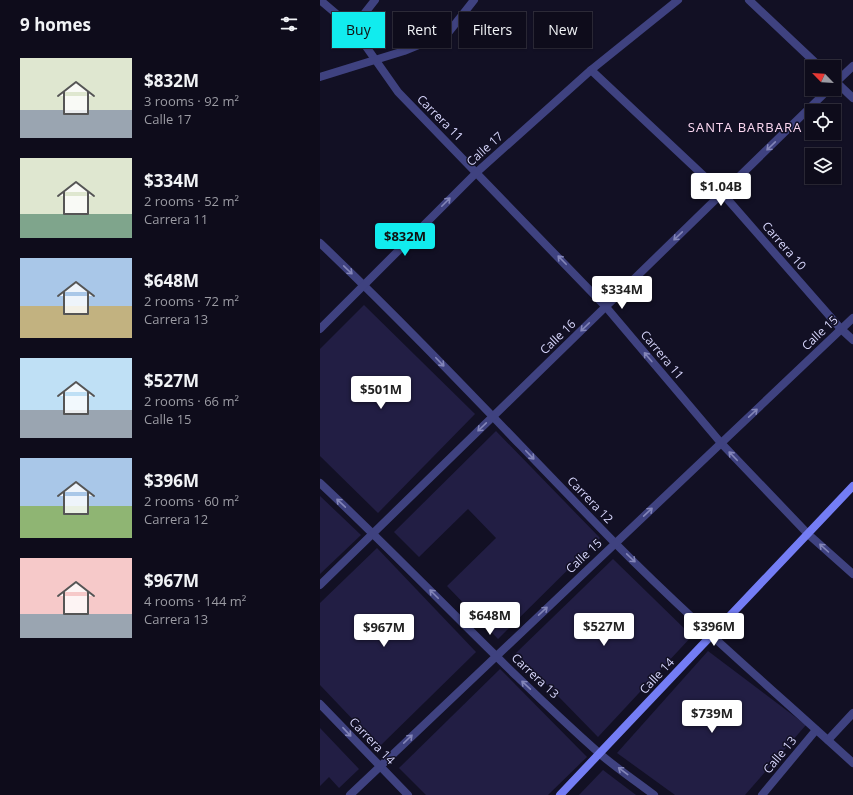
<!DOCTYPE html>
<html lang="en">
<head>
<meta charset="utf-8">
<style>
	body { margin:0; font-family:"Open Sans",sans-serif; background:#171524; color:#f1f3f6; height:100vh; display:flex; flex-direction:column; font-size:15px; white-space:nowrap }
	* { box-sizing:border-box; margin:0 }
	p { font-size:13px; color:#9b9ba3 }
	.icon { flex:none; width:22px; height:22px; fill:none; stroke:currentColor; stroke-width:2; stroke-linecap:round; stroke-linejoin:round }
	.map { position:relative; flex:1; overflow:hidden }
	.panel { display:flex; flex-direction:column; background:#0e0c1b; width:320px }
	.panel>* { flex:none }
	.banner { position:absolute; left:12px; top:12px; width:380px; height:36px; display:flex; gap:8px }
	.needle { width:26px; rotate:295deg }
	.controls { position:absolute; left:485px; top:60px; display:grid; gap:8px }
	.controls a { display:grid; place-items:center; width:36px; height:36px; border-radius:0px; background:#0e0c1b; box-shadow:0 1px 3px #0004,0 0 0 1px #2e2c3a; font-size:20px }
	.price { position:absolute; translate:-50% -34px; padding:0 9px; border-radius:4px; background:#fff; color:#222; font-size:13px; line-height:26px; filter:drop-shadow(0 1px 2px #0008) }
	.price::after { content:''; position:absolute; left:50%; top:24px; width:12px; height:9px; margin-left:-6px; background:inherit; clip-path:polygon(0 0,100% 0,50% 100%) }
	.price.on { background:#11ecee; color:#111 }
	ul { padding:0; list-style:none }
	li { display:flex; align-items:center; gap:12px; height:100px; padding:0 20px }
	li span { display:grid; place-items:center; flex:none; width:112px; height:80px; border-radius:0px; color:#555 }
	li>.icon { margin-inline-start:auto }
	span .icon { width:48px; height:48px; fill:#fffc; stroke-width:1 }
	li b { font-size:17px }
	h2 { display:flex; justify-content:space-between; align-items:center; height:48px; padding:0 20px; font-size:17px }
	.tag { padding:0 14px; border-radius:0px; background:#0e0c1b; box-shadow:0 1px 3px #0004,0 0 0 1px #2e2c3a; font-size:14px; line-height:36px }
	.tag.on { background:#11ecee; color:#111 }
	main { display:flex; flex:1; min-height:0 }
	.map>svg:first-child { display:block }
	.building { fill:#221e44 }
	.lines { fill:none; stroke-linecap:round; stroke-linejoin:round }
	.street { stroke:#3f4280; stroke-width:8 }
	.secondary { stroke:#747df5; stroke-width:8 }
	.oneway { stroke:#8385b8 }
	.labels { text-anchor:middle; stroke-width:3; stroke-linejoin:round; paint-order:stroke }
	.street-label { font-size:12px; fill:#d7d6fc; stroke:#121024 }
	.neighbourhood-label { font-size:13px; letter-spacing:1px; fill:#fcd8f2; stroke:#121024 }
</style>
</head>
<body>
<main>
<section class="panel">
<h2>9 homes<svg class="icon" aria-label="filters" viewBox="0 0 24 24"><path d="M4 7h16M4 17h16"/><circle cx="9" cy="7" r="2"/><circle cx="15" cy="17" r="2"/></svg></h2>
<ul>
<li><span style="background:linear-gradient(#dfe7d0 65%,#9aa5b1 0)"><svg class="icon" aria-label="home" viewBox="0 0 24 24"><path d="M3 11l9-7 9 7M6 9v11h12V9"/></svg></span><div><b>$832M</b><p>3 rooms · 92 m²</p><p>Calle 17</p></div></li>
<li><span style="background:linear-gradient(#dfe7d0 70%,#7fa58c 0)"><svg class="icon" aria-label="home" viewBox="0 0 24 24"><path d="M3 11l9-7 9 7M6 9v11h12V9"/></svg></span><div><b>$334M</b><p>2 rooms · 52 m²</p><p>Carrera 11</p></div></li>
<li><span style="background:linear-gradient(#a9c7e8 60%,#c2b280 0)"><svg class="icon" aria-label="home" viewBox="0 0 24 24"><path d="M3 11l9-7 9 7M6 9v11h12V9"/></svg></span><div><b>$648M</b><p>2 rooms · 72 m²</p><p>Carrera 13</p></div></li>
<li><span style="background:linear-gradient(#bfe0f5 65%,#9aa5b1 0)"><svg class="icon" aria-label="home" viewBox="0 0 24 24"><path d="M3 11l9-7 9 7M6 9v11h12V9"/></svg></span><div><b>$527M</b><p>2 rooms · 66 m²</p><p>Calle 15</p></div></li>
<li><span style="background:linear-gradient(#a9c7e8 60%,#8fb573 0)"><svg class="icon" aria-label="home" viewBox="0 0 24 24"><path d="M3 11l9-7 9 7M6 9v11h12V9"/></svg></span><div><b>$396M</b><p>2 rooms · 60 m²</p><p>Carrera 12</p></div></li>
<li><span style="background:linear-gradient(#f6c9c9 70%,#9aa5b1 0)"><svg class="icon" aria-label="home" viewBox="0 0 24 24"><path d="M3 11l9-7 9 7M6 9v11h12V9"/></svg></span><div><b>$967M</b><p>4 rooms · 144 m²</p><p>Carrera 13</p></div></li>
</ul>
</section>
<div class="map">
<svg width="533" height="795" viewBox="0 0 533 795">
	<rect width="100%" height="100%" fill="#121024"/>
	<g class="building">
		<path d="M44 305 155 414 58 513 0 456V349Z"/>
		<path d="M176 431 280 538 178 639 127 586 176 538 148 509 99 557 74 532Z"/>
		<path d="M0 496 41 535 0 574Z"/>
		<path d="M57 548 156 652 59 747 0 685V603Z"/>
		<path d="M293 559 372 636 278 737 196 653Z"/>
		<path d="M388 651 486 725 425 795H355L297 753Z"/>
		<path d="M180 669 267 757 228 795H106L79 768Z"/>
		<path d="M0 728 39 769 19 788 9 777 0 786Z"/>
		<path d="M283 770 316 795H259Z"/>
	</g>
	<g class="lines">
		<g class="street">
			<path d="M0 0 33 28 78 92 286 307 401 443 488 534 533 574"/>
			<path d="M429 0 500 67"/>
			<path d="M33 28 55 0"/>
			<path d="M271 70 402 193 521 329 533 340"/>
			<path d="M0 77 84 51 128 33 154 0"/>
			<path d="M514 80 533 98"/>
			<path d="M514 84 533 66"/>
			<path d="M0 243C101 339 196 442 294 542 370 619 453 690 533 763"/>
			<path d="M0 329 157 172 271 70 358 0"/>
			<path d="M0 483C94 571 182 667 279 753 296 768 316 781 334 795"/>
			<path d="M0 585 509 89"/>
			<path d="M0 704 88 795"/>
			<path d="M508 740 533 713"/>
			<path d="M30 795 533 318"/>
			<path d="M442 795 496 730"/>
		</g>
		<path class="secondary" d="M240 795 533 486"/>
	</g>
	<defs><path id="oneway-shaft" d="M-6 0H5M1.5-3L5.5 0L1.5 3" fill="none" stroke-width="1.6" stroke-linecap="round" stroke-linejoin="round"/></defs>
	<g class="oneway">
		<use href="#oneway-shaft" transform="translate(451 146) rotate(136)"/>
		<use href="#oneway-shaft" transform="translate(126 202) rotate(-45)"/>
		<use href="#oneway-shaft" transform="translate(358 236) rotate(136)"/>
		<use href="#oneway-shaft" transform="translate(242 260) rotate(-134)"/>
		<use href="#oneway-shaft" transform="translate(28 270) rotate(44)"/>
		<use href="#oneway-shaft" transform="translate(265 327) rotate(136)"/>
		<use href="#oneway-shaft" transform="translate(328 357) rotate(-130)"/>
		<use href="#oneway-shaft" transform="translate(120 362) rotate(46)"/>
		<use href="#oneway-shaft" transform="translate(433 413) rotate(-43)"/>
		<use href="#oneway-shaft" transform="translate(162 427) rotate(136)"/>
		<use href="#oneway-shaft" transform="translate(210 455) rotate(46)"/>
		<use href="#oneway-shaft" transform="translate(413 456) rotate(-134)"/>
		<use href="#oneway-shaft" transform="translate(21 503) rotate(-137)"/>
		<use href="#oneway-shaft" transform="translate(328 512) rotate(-43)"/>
		<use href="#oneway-shaft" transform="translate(504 548) rotate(-138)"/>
		<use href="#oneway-shaft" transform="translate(311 558) rotate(44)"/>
		<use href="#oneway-shaft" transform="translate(114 594) rotate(-135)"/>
		<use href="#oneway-shaft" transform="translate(223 611) rotate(-43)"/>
		<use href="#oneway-shaft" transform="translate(206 685) rotate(-137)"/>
		<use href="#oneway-shaft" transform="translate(27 732) rotate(47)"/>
		<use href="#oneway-shaft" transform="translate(88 739) rotate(-44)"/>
		<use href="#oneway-shaft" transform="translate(303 771) rotate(-143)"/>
	</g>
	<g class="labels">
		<g class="street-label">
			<text transform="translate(120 118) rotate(45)" y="4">Carrera 11</text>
			<text transform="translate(165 149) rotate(-42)" y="4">Calle 17</text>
			<text transform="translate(464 246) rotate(49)" y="4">Carrera 10</text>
			<text transform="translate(500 333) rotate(-43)" y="4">Calle 15</text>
			<text transform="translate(238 337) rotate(-44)" y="4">Calle 16</text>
			<text transform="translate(342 355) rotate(50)" y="4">Carrera 11</text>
			<text transform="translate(270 500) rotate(46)" y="4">Carrera 12</text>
			<text transform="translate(264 556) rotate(-43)" y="4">Calle 15</text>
			<text transform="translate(215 676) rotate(43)" y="4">Carrera 13</text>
			<text transform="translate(337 676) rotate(-47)" y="4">Calle 14</text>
			<text transform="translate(52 741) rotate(46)" y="4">Carrera 14</text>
			<text transform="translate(460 755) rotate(-50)" y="4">Calle 13</text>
		</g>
		<g class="neighbourhood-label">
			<text x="425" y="132">SANTA BARBARA</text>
		</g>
	</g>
</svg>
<div class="controls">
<a><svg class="needle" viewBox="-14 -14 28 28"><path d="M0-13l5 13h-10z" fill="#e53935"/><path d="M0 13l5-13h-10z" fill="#9b9ba3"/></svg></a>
<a><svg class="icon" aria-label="locate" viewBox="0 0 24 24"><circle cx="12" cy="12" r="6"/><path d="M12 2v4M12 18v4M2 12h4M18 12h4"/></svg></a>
<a><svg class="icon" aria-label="layers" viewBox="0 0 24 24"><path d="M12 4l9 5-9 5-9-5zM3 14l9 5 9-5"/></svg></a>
</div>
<b class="price" style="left:401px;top:207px">$1.04B</b>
<b class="price on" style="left:85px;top:257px">$832M</b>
<b class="price" style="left:302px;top:310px">$334M</b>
<b class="price" style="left:61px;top:410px">$501M</b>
<b class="price" style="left:170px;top:636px">$648M</b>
<b class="price" style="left:284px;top:647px">$527M</b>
<b class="price" style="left:394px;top:647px">$396M</b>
<b class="price" style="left:64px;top:648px">$967M</b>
<b class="price" style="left:392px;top:734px">$739M</b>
<div class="banner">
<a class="tag on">Buy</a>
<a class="tag">Rent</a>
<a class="tag">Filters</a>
<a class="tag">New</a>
</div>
</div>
</main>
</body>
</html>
